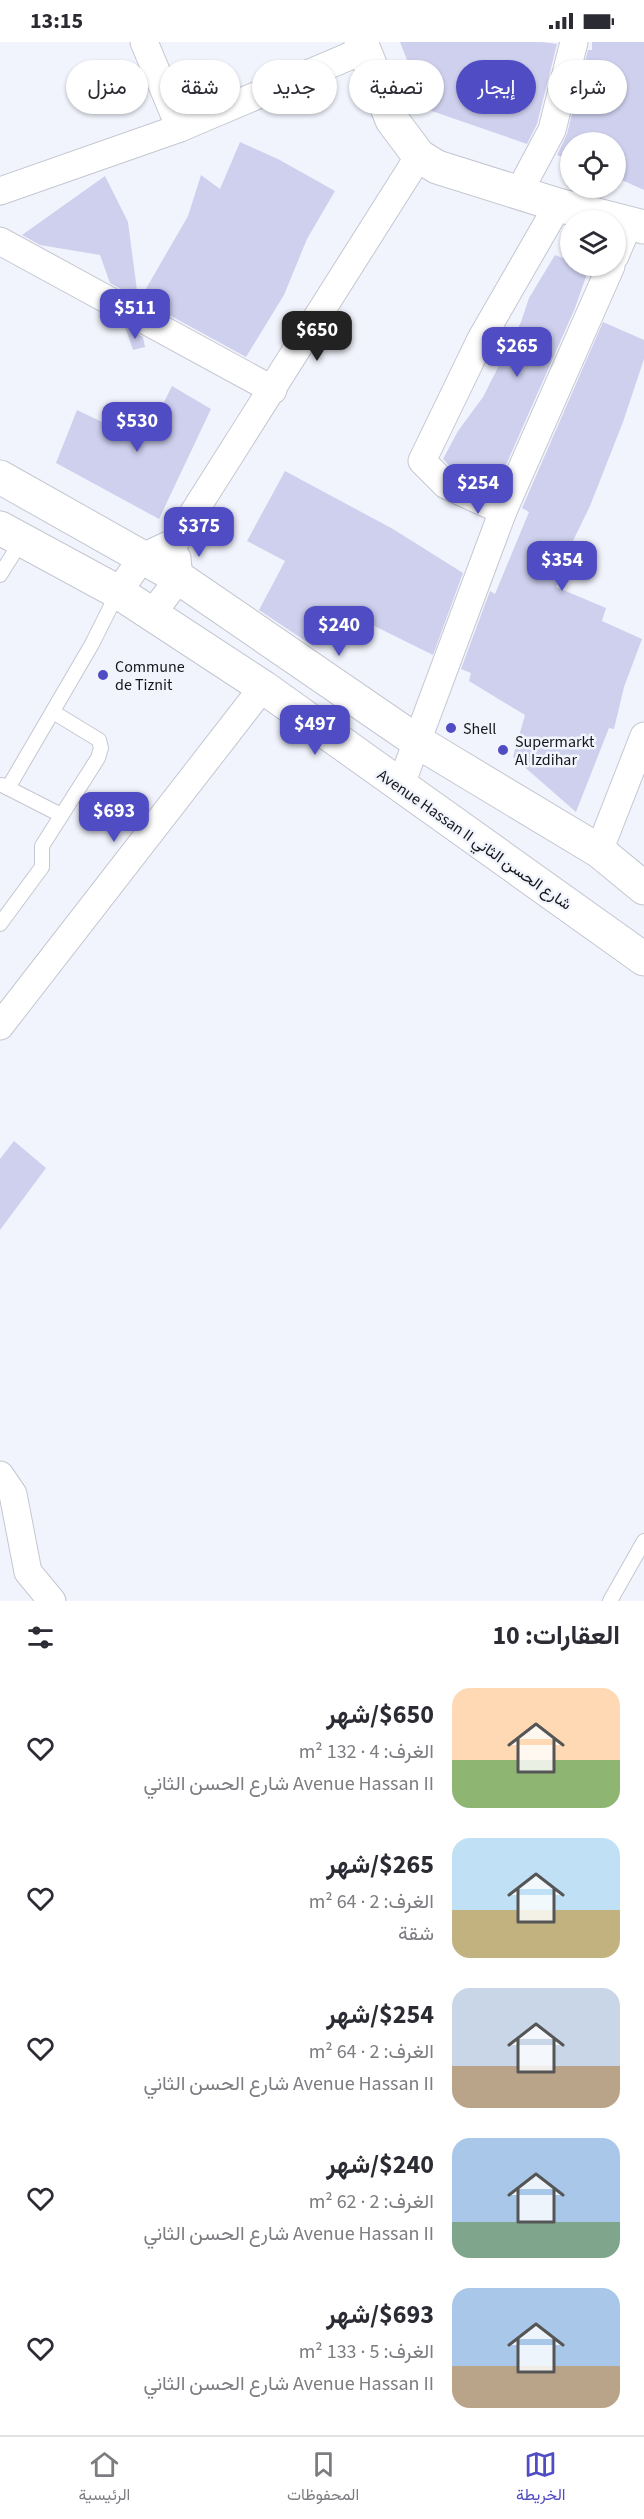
<!DOCTYPE html>
<html lang="ar">
<head>
<meta charset="utf-8">
<style>
	body { margin:0; font-family:"Source Sans 3",Vazirmatn,sans-serif; background:#f7f7f7; color:#2b2b33; direction:rtl; height:100vh; display:flex; flex-direction:column; font-size:22px; white-space:nowrap }
	* { box-sizing:border-box; margin:0 }
	p { font-size:20px; color:#7c7c81 }
	.icon { flex:none; width:33px; height:33px; fill:none; stroke:currentColor; stroke-width:2; stroke-linecap:round; stroke-linejoin:round }
	.map { position:relative; height:1559px; overflow:hidden; direction:ltr }
	.sheet { display:flex; flex-direction:column; background:#fff; flex:1 }
	.sheet>* { flex:none }
	.banner { position:absolute; left:18px; top:18px; width:609px; height:54px; direction:rtl; display:flex; gap:12px }
	.fabs { position:absolute; left:560px; top:90px; display:grid; gap:12px }
	.fabs a { display:grid; place-items:center; width:66px; height:66px; border-radius:50%; background:#fff; box-shadow:0 2px 4px #0004; font-size:30px }
	.price { position:absolute; translate:-50% -51px; padding:0 14px; border-radius:12px; background:#504cc3; color:#fff; font-size:20px; line-height:39px; filter:drop-shadow(0 2px 3px #0008) }
	.price::after { content:''; position:absolute; left:50%; top:36px; width:18px; height:14px; margin-left:-9px; background:inherit; clip-path:polygon(0 0,100% 0,50% 100%) }
	.price.current { background:#222; color:#fff }
	ul { padding:0; list-style:none }
	li { display:flex; align-items:center; gap:18px; height:150px; padding:0 24px }
	li span { display:grid; place-items:center; flex:none; width:168px; height:120px; border-radius:18px; color:#555 }
	li>.icon { margin-inline-start:auto }
	span .icon { width:72px; height:72px; fill:#fffc; stroke-width:1 }
	li b { font-size:26px }
	h2 { display:flex; justify-content:space-between; align-items:center; height:72px; padding:0 24px; font-size:26px }
	.pill { padding:0 21px; border-radius:27px; background:#fff; box-shadow:0 2px 4px #0004; font-size:21px; line-height:54px }
	.pill.current { background:#504cc3; color:#fff }
	.status { display:flex; justify-content:space-between; align-items:center; height:42px; padding:0 30px; background:#fff; direction:ltr }
	.status svg { height:16px; fill:currentColor }
	.menu { display:flex; justify-content:space-around; align-items:center; height:84px; border-top:2px solid #e1e1e2; background:#fff; font-size:16px; color:#7c7c81 }
	.menu a { display:grid; justify-items:center; gap:3px }
	.menu .current { color:#504cc3 }
	.map>svg:first-child { display:block }
	.building { fill:#ced0ee }
	.lines { fill:none; stroke-linecap:round; stroke-linejoin:round }
	.service-casing { stroke:#c4c7d1; stroke-width:16 }
	.minor-casing { stroke:#c4c7d1; stroke-width:29 }
	.tertiary-casing { stroke:#c4c7d1; stroke-width:35 }
	.secondary-casing { stroke:#c4c7d1; stroke-width:35 }
	.service { stroke:#fff; stroke-width:14 }
	.minor { stroke:#fff; stroke-width:27 }
	.tertiary { stroke:#fff; stroke-width:33 }
	.secondary { stroke:#fff; stroke-width:33 }
	.poi-dot { fill:#504cc3; stroke:#f2f4fd; stroke-width:2 }
	.labels { text-anchor:middle; stroke-width:5; stroke-linejoin:round; paint-order:stroke }
	.poi-label { font-size:16px; fill:#15171a; stroke:#f2f4fd; text-anchor:start }
	.street-label { font-size:16px; fill:#15171a; stroke:#f2f4fd }
</style>
</head>
<body>
<div class="status"><b>13:15</b><svg viewBox="0 0 49 12"><path d="M0 12V9h3v3zM5 12V6h3v6zM10 12V3h3v9zM15 12V0h3v12zM26 1h20v11H26zM47 4h2v5h-2z"/></svg></div>
<div class="map">
<svg width="644" height="1559" viewBox="0 0 644 1559">
	<rect width="100%" height="100%" fill="#f2f4fd"/>
	<g class="building">
		<path d="M400 0H542L557 2 537 82 527 102 426 67Z"/>
		<path d="M592 0H644V148L615 135V100H570V118L557 113 567 92 588 8H592Z"/>
		<path d="M240 100 278 117 335 149 307 197 284 253 246 315 140 257 188 174 201 133 220 147Z"/>
		<path d="M105 134 128 180 138 256 110 241 100 213 40 203 22 193Z"/>
		<path d="M555 213 570 219V224L589 226 575 266 495 448 455 430 443 417 458 389 483 355 521 280 529 256Z"/>
		<path d="M603 280 644 298V317L623 380 590 464 570 505 556 545 606 566 602 579 642 597 624 645 614 687 609 686 576 770 513 715 525 673 469 639 471 631 461 627 490 549 495 552 529 470 522 466Z"/>
		<path d="M125 285 143 295 145 305 133 308Z"/>
		<path d="M172 344 211 367 159 477 56 421 77 368 144 400Z"/>
		<path d="M285 429 393 487 463 531 433 613 334 564 313 604 259 568 285 519 247 499Z"/>
		<path d="M14 1099 46 1126 0 1188V1117Z"/>
	</g>
	<g class="lines">
		<defs>
			<g id="service">
				<path d="M0 533 22 498"/>
				<path d="M2 743 61 773"/>
				<path d="M8 746 92 602 118 550"/>
				<path d="M0 882 42 825V804L98 716 101 706 99 698 53 670"/>
				<path d="M610 1559 644 1499"/>
			</g>
			<g id="minor">
				<path d="M144 0 180 86"/>
				<path d="M0 149 180 86 364 8"/>
				<path d="M519 150 552 88 574 0"/>
				<path d="M0 199 273 348"/>
				<path d="M615 214 629 181"/>
				<path d="M503 469 446 443 422 419 481 297 558 163"/>
				<path d="M118 550 143 515 175 500 419 114"/>
				<path d="M152 572 179 536 177 516"/>
				<path d="M400 745 503 469 611 224"/>
				<path d="M599 809 644 694"/>
				<path d="M0 984 263 645"/>
				<path d="M0 1433 13 1452 28 1530 52 1559"/>
			</g>
			<path id="tertiary" d="M361 0 392 78 419 114 437 125 558 163 644 185"/>
			<g id="secondary">
				<path d="M0 435 179 536 418 700 599 809 644 846"/>
				<path d="M0 486 118 550 263 645 644 917"/>
			</g>
		</defs>
		<use href="#service" class="service-casing"/>
		<use href="#minor" class="minor-casing"/>
		<use href="#tertiary" class="tertiary-casing"/>
		<use href="#secondary" class="secondary-casing"/>
		<use href="#service" class="service"/>
		<use href="#minor" class="minor"/>
		<use href="#tertiary" class="tertiary"/>
		<use href="#secondary" class="secondary"/>
	</g>
	<g class="poi-dot">
		<circle cx="103" cy="633" r="6"/>
		<circle cx="451" cy="686" r="6"/>
		<circle cx="503" cy="708" r="6"/>
	</g>
	<g class="labels">
		<g class="poi-label">
			<text x="115" y="630">Commune<tspan x="115" dy="18">de Tiznit</tspan></text>
			<text x="463" y="692">Shell</text>
			<text x="515" y="705">Supermarkt<tspan x="515" dy="18">Al Izdihar</tspan></text>
		</g>
		<g class="street-label">
			<text transform="translate(475 797) rotate(35)" y="6">Avenue Hassan II شارع الحسن الثاني</text>
		</g>
	</g>
</svg>
<div class="fabs">
<a><svg class="icon" aria-label="locate" viewBox="0 0 24 24"><circle cx="12" cy="12" r="6"/><path d="M12 2v4M12 18v4M2 12h4M18 12h4"/></svg></a>
<a><svg class="icon" aria-label="layers" viewBox="0 0 24 24"><path d="M12 4l9 5-9 5-9-5zM3 14l9 5 9-5"/></svg></a>
</div>
<b class="price" style="left:135px;top:298px">$511</b>
<b class="price current" style="left:317px;top:320px">$650</b>
<b class="price" style="left:517px;top:336px">$265</b>
<b class="price" style="left:137px;top:411px">$530</b>
<b class="price" style="left:478px;top:473px">$254</b>
<b class="price" style="left:199px;top:516px">$375</b>
<b class="price" style="left:562px;top:550px">$354</b>
<b class="price" style="left:339px;top:615px">$240</b>
<b class="price" style="left:315px;top:714px">$497</b>
<b class="price" style="left:114px;top:801px">$693</b>
<div class="banner">
<a class="pill">شراء</a>
<a class="pill current">إيجار</a>
<a class="pill">تصفية</a>
<a class="pill">جديد</a>
<a class="pill">شقة</a>
<a class="pill">منزل</a>
</div>
</div>
<section class="sheet">
<h2>العقارات: 10<svg class="icon" aria-label="filters" viewBox="0 0 24 24"><path d="M4 7h16M4 17h16"/><circle cx="9" cy="7" r="2"/><circle cx="15" cy="17" r="2"/></svg></h2>
<ul>
<li><span style="background:linear-gradient(#ffd9b3 60%,#8fb573 0)"><svg class="icon" aria-label="home" viewBox="0 0 24 24"><path d="M3 11l9-7 9 7M6 9v11h12V9"/></svg></span><div><b>$650/شهر</b><p>الغرف: 4 · 132 m²</p><p>Avenue Hassan II شارع الحسن الثاني</p></div><svg class="icon" aria-label="heart" viewBox="0 0 24 24"><path d="M12 20l-8-8c-3-5 5-10 8-4 3-6 11-1 8 4z"/></svg></li>
<li><span style="background:linear-gradient(#bfe0f5 60%,#c2b280 0)"><svg class="icon" aria-label="home" viewBox="0 0 24 24"><path d="M3 11l9-7 9 7M6 9v11h12V9"/></svg></span><div><b>$265/شهر</b><p>الغرف: 2 · 64 m²</p><p>شقة</p></div><svg class="icon" aria-label="heart" viewBox="0 0 24 24"><path d="M12 20l-8-8c-3-5 5-10 8-4 3-6 11-1 8 4z"/></svg></li>
<li><span style="background:linear-gradient(#c9d6e8 65%,#b9a48a 0)"><svg class="icon" aria-label="home" viewBox="0 0 24 24"><path d="M3 11l9-7 9 7M6 9v11h12V9"/></svg></span><div><b>$254/شهر</b><p>الغرف: 2 · 64 m²</p><p>Avenue Hassan II شارع الحسن الثاني</p></div><svg class="icon" aria-label="heart" viewBox="0 0 24 24"><path d="M12 20l-8-8c-3-5 5-10 8-4 3-6 11-1 8 4z"/></svg></li>
<li><span style="background:linear-gradient(#a9c7e8 70%,#7fa58c 0)"><svg class="icon" aria-label="home" viewBox="0 0 24 24"><path d="M3 11l9-7 9 7M6 9v11h12V9"/></svg></span><div><b>$240/شهر</b><p>الغرف: 2 · 62 m²</p><p>Avenue Hassan II شارع الحسن الثاني</p></div><svg class="icon" aria-label="heart" viewBox="0 0 24 24"><path d="M12 20l-8-8c-3-5 5-10 8-4 3-6 11-1 8 4z"/></svg></li>
<li><span style="background:linear-gradient(#a9c7e8 65%,#b9a48a 0)"><svg class="icon" aria-label="home" viewBox="0 0 24 24"><path d="M3 11l9-7 9 7M6 9v11h12V9"/></svg></span><div><b>$693/شهر</b><p>الغرف: 5 · 133 m²</p><p>Avenue Hassan II شارع الحسن الثاني</p></div><svg class="icon" aria-label="heart" viewBox="0 0 24 24"><path d="M12 20l-8-8c-3-5 5-10 8-4 3-6 11-1 8 4z"/></svg></li>
</ul>
</section>
<nav class="menu">
<a class="current"><svg class="icon" aria-label="map" viewBox="0 0 24 24"><path d="M3 6l6-2 6 2 6-2v14l-6 2-6-2-6 2zM9 4v14M15 6v14"/></svg>الخريطة</a>
<a><svg class="icon" aria-label="saved" viewBox="0 0 24 24"><path d="M7 4h10v16l-5-4-5 4z"/></svg>المحفوظات</a>
<a><svg class="icon" aria-label="home" viewBox="0 0 24 24"><path d="M3 11l9-7 9 7M6 9v11h12V9"/></svg>الرئيسية</a>
</nav>
</body>
</html>
